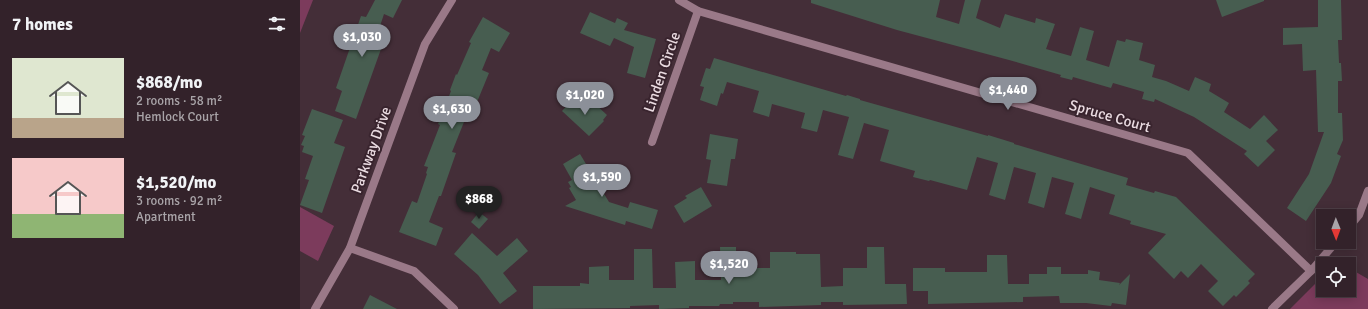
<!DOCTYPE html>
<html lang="en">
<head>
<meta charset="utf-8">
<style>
	body { margin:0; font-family:Signika,sans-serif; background:#3b2a32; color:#f1f3f6; height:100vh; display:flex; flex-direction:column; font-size:15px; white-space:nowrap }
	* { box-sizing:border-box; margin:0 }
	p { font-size:13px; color:#a9a4a8 }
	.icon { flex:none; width:22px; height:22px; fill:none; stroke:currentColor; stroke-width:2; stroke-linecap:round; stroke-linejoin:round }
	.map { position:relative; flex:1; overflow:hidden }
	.sheet { display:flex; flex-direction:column; background:#33222a; width:300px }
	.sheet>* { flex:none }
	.needle { width:26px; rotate:179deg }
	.tools { position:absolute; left:1016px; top:209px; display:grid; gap:8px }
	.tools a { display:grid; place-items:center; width:40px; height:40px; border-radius:0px; background:#33222a; box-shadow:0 2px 10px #0003,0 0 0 1px #4e3f47; font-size:20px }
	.price { position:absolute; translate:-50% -34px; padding:0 9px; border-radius:14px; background:#8c9099; color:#fff; font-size:13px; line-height:26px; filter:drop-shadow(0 1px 2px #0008) }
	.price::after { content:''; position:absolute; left:50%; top:24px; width:12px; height:9px; margin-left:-6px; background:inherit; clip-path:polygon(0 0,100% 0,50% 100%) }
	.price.on { background:#222; color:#fff }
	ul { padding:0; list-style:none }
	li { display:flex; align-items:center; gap:12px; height:100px; padding:0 12px }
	li span { display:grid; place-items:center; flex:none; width:112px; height:80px; border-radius:0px; color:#555 }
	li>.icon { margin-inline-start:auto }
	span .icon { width:48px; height:48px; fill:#fffc; stroke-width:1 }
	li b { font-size:17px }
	h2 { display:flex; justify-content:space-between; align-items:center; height:48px; padding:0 12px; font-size:17px }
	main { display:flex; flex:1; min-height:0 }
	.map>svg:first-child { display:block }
	.green { fill:#7c3b5c }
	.building { fill:#475d50 }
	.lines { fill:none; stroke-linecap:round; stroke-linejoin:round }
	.minor { stroke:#9a7988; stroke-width:8 }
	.labels { text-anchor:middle; stroke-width:4; stroke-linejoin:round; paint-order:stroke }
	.street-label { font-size:15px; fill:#eadbe1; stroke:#39242e }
</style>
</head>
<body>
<main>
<section class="sheet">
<h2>7 homes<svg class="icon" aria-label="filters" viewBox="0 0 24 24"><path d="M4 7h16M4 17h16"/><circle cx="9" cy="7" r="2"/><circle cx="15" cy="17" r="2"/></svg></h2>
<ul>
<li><span style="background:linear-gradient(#dfe7d0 75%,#b9a48a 0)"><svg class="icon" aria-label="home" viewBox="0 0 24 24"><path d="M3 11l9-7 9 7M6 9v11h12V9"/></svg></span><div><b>$868/mo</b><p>2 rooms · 58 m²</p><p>Hemlock Court</p></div></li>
<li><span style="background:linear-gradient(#f6c9c9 70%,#8fb573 0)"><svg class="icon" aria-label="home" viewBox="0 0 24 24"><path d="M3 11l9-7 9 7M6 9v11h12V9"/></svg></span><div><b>$1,520/mo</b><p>3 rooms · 92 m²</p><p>Apartment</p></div></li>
</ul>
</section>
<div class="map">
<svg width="1068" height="309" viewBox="0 0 1068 309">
	<rect width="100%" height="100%" fill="#442e38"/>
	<g class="green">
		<path d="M0 0H13L0 33Z"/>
		<path d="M0 207 34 226 18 261 0 251Z"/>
		<path d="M1049 268 1068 279V309H990L1023 276V290H1049Z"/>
	</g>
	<g class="building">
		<path d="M75 0H102L93 18 84 14 73 47 81 49 56 119 35 111 42 91 36 88 61 16 66 17Z"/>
		<path d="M511 0H640L636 17 659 24 665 0H681L676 18 700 28 705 14 735 23 736 18 755 24 746 49 771 56 780 27 794 31 786 60 809 67 817 40 825 42 826 39 843 43 839 60 855 65 852 77 866 81 889 91 895 77 911 84 909 91 929 103 924 112 950 129 964 115 978 130 966 141 975 150 958 167 944 154 947 151 894 117 855 99 854 102 842 99 844 92 813 83 811 88 773 77 772 80 760 77 761 75 709 60 597 30 511 3Z"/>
		<path d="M916 0H964V1L922 17Z"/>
		<path d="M1018 0H1041L1042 40H1038L1039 63H1041L1042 81H1038V113H1042L1043 140 1037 154 1041 156 1031 183 1006 221 987 208 1009 174 1024 132H1018L1016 70 1003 71 1002 44 983 45V28L1018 27Z"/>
		<path d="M290 12 315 23 317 18 328 23 324 30 356 39 345 78 327 73 334 47 314 38 310 46 280 33Z"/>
		<path d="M183 17 210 33 199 52 191 48 182 70 189 73 170 119 166 117 152 152 156 153 141 196H139L129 222 143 228 136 246 99 232 112 201 117 203 127 174 126 173 128 167 124 166 140 125 138 124 151 91 150 90 156 74 157 75 171 43 169 42Z"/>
		<path d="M414 58 546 96 547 95 560 99V100L688 136V135L714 143V144L828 178 826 185 854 193 855 191 876 197 955 274 948 281 950 283 936 297 934 295 923 306 908 291 918 281 901 264 888 278 881 271 874 279 848 253 866 234 830 224 831 221 809 214 815 195 790 187 781 219 765 214 774 183 752 177 744 208 728 203 736 173 714 167 705 200 689 195 698 163 677 157 667 190 630 180 629 181 613 177 615 171 580 161 589 130 564 123 553 159 538 155 549 117 523 110 517 132 501 128 505 113 472 104 469 117 453 112 459 91 427 82 423 94 421 93 417 106 400 100 404 87 400 86 406 68 410 69Z"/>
		<path d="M273 99 285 110 293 102 307 115 303 120 304 121 289 136 262 111Z"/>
		<path d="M12 109 43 120 34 143 45 147 22 213 0 205 9 180 5 179 13 156 2 152 4 146 1 145 5 136 2 135Z"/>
		<path d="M410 134 438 139 435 159H431L427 186 407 183 411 160 406 159Z"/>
		<path d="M280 154 309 202 328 208 330 202 358 210 352 229 326 221 325 225 265 206 276 200 269 188 271 187 268 182 272 180 263 164Z"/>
		<path d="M401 187 412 206 384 223 374 206 387 198 385 196Z"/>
		<path d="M179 212 188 219 179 229 171 222Z"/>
		<path d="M172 233 197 256 217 238 228 251 203 273 217 291 200 304 178 275 154 254Z"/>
		<path d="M420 247H436V268H470V252H496V254H520L521 287 543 286V268H567V247H584L585 284H606L607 304 543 305V302H521V305L459 307V302H433V304H420L419 306H389V308L359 309V305L330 306V308L233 309V286H280V283L289 284V267L309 266V280H334V249H352L353 288H376L375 262 395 261V280H421Z"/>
		<path d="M687 255H707L708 284H729V274H747V267H761V274H788V270L800 272 799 280 820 283 819 285 830 274 826 305 812 303 811 306 786 303H760L759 296 723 297V302L628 304V291H613V268H645V272H687Z"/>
		<path d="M70 295 97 309H63Z"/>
	</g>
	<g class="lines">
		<g class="minor">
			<path d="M379 0 398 11 888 153 1011 271"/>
			<path d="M352 142 398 11"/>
			<path d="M1049 227 1059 215 1068 191"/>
			<path d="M50 248 114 271 154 309"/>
			<path d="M15 309 50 248 125 44 152 0"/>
			<path d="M972 309 1011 271 1036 242"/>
		</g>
	</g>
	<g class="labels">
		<g class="street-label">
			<text transform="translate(362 72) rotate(-71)" y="5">Linden Circle</text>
			<text transform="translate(810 116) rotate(16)" y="5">Spruce Court</text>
			<text transform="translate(71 150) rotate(-70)" y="5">Parkway Drive</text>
		</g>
	</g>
</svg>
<div class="tools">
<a><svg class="needle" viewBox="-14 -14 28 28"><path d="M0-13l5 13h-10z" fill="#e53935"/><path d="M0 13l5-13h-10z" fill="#a9a4a8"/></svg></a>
<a><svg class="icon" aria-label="locate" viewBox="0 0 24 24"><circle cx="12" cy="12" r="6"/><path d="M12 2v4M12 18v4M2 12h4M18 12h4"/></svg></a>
</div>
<b class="price" style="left:62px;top:58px">$1,030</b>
<b class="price" style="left:708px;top:111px">$1,440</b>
<b class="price" style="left:285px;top:116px">$1,020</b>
<b class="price" style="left:152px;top:130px">$1,630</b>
<b class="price" style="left:302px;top:198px">$1,590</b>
<b class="price on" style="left:179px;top:220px">$868</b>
<b class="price" style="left:429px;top:285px">$1,520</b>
</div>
</main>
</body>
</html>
